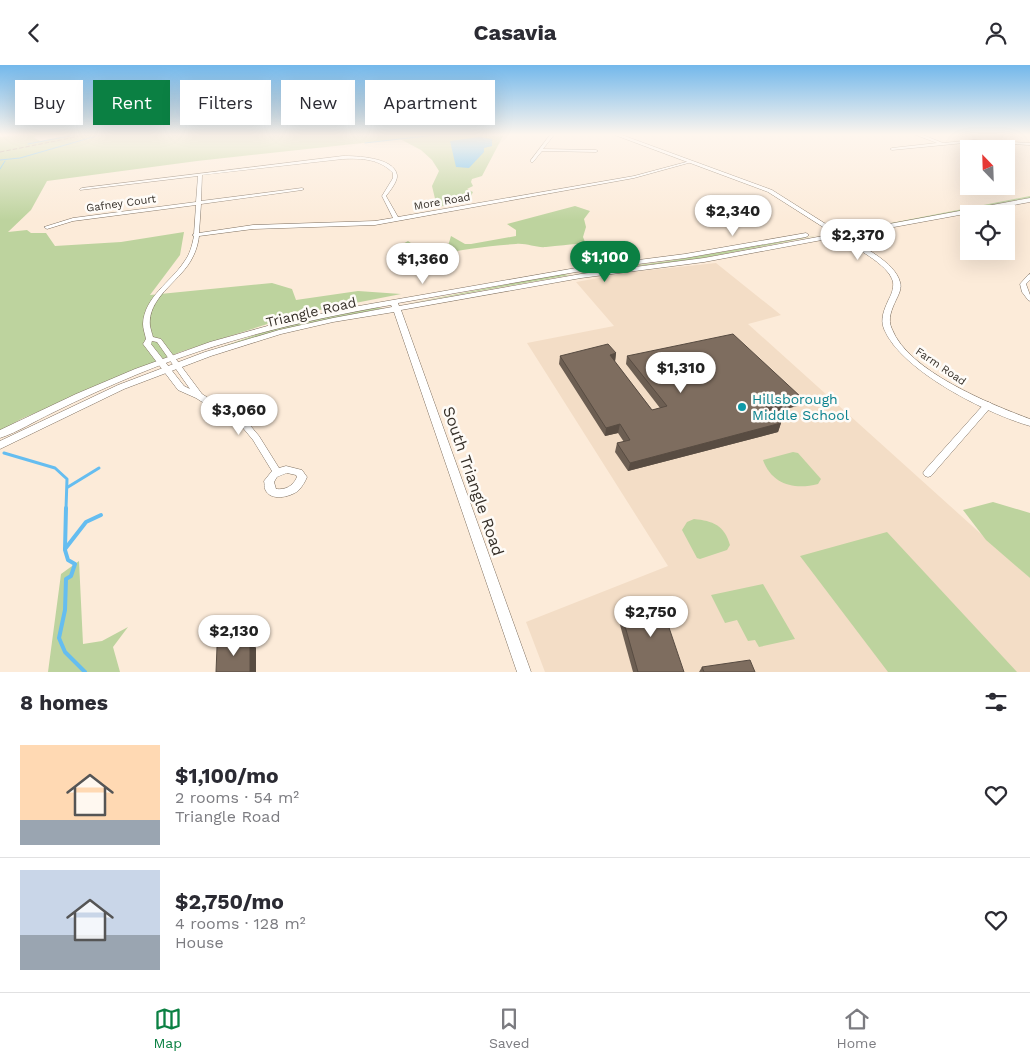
<!DOCTYPE html>
<html lang="en">
<head>
<meta charset="utf-8">
<style>
	body { margin:0; font-family:"Work Sans",sans-serif; background:#f7f7f7; color:#2b2b33; height:100vh; display:flex; flex-direction:column; font-size:19px; white-space:nowrap }
	* { box-sizing:border-box; margin:0 }
	p { font-size:16px; color:#7c7c81 }
	.icon { flex:none; width:28px; height:28px; fill:none; stroke:currentColor; stroke-width:2; stroke-linecap:round; stroke-linejoin:round }
	.map { position:relative; height:607px; overflow:hidden }
	.panel { display:flex; flex-direction:column; background:#fff; flex:1 }
	.panel>* { flex:none }
	.guide { position:absolute; left:15px; top:15px; width:500px; height:45px; display:flex; gap:10px }
	.needle { width:32px; rotate:337deg }
	.controls { position:absolute; left:960px; top:75px; display:grid; gap:10px }
	.controls a { display:grid; place-items:center; width:55px; height:55px; border-radius:0px; background:#fff; box-shadow:0 5px 20px #0002; font-size:25px }
	.price { position:absolute; translate:-50% -42px; padding:0 11px; border-radius:18px; background:#fff; color:#222; font-size:16px; line-height:32px; filter:drop-shadow(0 1px 2px #0008) }
	.price::after { content:''; position:absolute; left:50%; top:30px; width:15px; height:11px; margin-left:-8px; background:inherit; clip-path:polygon(0 0,100% 0,50% 100%) }
	.price.active { background:#0b8043; color:#fff }
	ul { padding:0; list-style:none }
	li { display:flex; align-items:center; gap:15px; height:125px; padding:0 20px }
	li+li { border-top:1px solid #e1e1e2 }
	li span { display:grid; place-items:center; flex:none; width:140px; height:100px; border-radius:0px; color:#555 }
	li>.icon { margin-inline-start:auto }
	span .icon { width:60px; height:60px; fill:#fffc; stroke-width:1 }
	li b { font-size:21px }
	h2 { display:flex; justify-content:space-between; align-items:center; height:60px; padding:0 20px; font-size:21px }
	.tag { padding:0 18px; border-radius:0px; background:#fff; box-shadow:0 5px 20px #0002; font-size:18px; line-height:45px }
	.tag.active { background:#0b8043; color:#fff }
	header { display:flex; justify-content:space-between; align-items:center; height:65px; padding:0 20px; background:#fff; font-size:22px; font-weight:700 }
	.tabs { display:flex; justify-content:space-around; align-items:center; height:70px; border-top:1px solid #e1e1e2; background:#fff; font-size:14px; color:#7c7c81 }
	.tabs a { display:grid; justify-items:center; gap:2px }
	.tabs .active { color:#0b8043 }
	.map>svg:first-child { display:block }
	.built { fill:#f3ddc6 }
	.green { fill:#bdd39e }
	.water { fill:#65bdf0 }
	.lines { fill:none; stroke-linecap:round; stroke-linejoin:round }
	.stream-far2 { stroke:#65bdf0; stroke-width:1 }
	.stream-far1 { stroke:#65bdf0; stroke-width:3 }
	.stream { stroke:#65bdf0; stroke-width:4 }
	.minor-casing { stroke:#7f7060; stroke-width:1 }
	.tertiary-casing { stroke:#7f7060; stroke-width:1 }
	.minor { fill:#fff; fill-rule:evenodd }
	.tertiary { fill:#fff; fill-rule:evenodd }
	.rail { stroke:#9c9084; stroke-width:1; stroke-dasharray:4.5 2; stroke-linecap:butt }
	.wall { fill:#6c5e52 }
	.shaded-wall { fill:#584c42 }
	.building { fill:#7e6d5f; stroke:#584c42 }
	.culture-dot { fill:#0f9aa8; stroke:#fefbf7; stroke-width:2 }
	.labels { text-anchor:middle; stroke-width:5; stroke-linejoin:round; paint-order:stroke }
	.far-street-label { font-size:11px; fill:#352f28; stroke:#fefbf7 }
	.street-label { font-size:14px; fill:#352f28; stroke:#fefbf7 }
	.culture-label { font-size:14px; fill:#0d838f; stroke:#fefbf7; text-anchor:start }
	.near-street-label { font-size:16px; fill:#352f28; stroke:#fefbf7 }
</style>
</head>
<body>
<header><svg class="icon" aria-label="back" viewBox="0 0 24 24"><path d="M15 5l-7 7 7 7"/></svg>Casavia<svg class="icon" aria-label="person" viewBox="0 0 24 24"><circle cx="12" cy="8" r="4"/><path d="M4 21q1-7 8-7t8 7"/></svg></header>
<div class="map">
<svg width="1030" height="607" viewBox="0 0 1030 607">
	<rect width="100%" height="100%" fill="#fcebd9"/>
	<path class="built" d="M716 198 781 250 748 259 1030 513V607H545L526 557 668 501 527 278 614 261 576 217 631 207Z"/>
	<g class="green">
		<path d="M19 70H36L34 73 41 76 69 70 503 71 482 111 472 114 471 117 473 121 467 124 473 127 468 137 437 142 432 121 439 106 432 95 421 85 400 74 197 96 47 116 31 145 8 167 27 165 31 168H46L55 181 121 177 184 167 180 190 150 230 272 218 292 224 296 235 358 226 401 229 299 249 180 287 21 354 0 366V72Z"/>
		<path d="M1030 131V133L850 166Z"/>
		<path d="M575 141 590 146 584 154 586 162 583 172 585 177 581 179C569 179 558 181 546 182 536 183 527 178 516 179 485 181 455 185 424 193L409 185 394 184 408 176 421 185 448 181 451 171 465 179H471L516 171V165L507 159Z"/>
		<path d="M820 170 698 194 586 207 669 196Z"/>
		<path d="M561 209 570 210 406 239Z"/>
		<path d="M374 243H384L276 266 184 295 264 267 302 256Z"/>
		<path d="M793 387 798 388 821 414 818 419C795 425 772 420 763 395Z"/>
		<path d="M993 437 1030 448V513L986 475 963 445Z"/>
		<path d="M694 454C713 456 724 460 730 480L727 485 700 494 697 493 682 465 687 457Z"/>
		<path d="M887 467 1017 607H888L800 491Z"/>
		<path d="M79 496 83 579 102 576 128 562 113 582 120 607H48L61 509Z"/>
		<path d="M763 519 795 574 759 582 755 575 748 576 737 555 725 558 711 530Z"/>
	</g>
	<path class="water" d="M479 72 492 74V81L484 83V87L469 103 456 102 450 76Z"/>
	<g class="lines">
		<g class="stream-far2">
			<path d="M365 78 435 70"/>
			<path d="M28 79 75 70"/>
			<path d="M0 95 20 93 100 70"/>
			<path d="M0 104 5 96"/>
		</g>
		<g class="stream-far1">
			<path d="M4 388 55 403 67 414 66 444"/>
			<path d="M68 422 99 403"/>
		</g>
		<g class="stream">
			<path d="M66 443 65 485 68 495 75 499 71 511 66 514 65 545 59 573 65 587 85 607"/>
			<path d="M65 484 86 457 101 450"/>
		</g>
		<defs>
			<g id="minor">
				<path d="M550 70H554L543 84 596 85 598 86 596 87 542 86 533 97H531V95Z"/>
				<path d="M916 70H923L943 78 974 75 1030 78V80L974 77 892 85 890 84 892 83 937 78Z"/>
				<path d="M343 91C356 91 394 92 397 110 398 116 390 126 386 131L398 152 634 111 690 96 692 97 634 113 375 160 253 164 199 171C198 180 195 189 190 197 178 217 147 234 150 261 151 265 152 269 153 272L161 274 202 329 249 359 259 371 279 403 286 401 302 405 307 412C305 417 302 422 298 426 290 432 270 437 265 424 264 422 265 419 264 416L272 406 253 375 243 363 196 333 178 325 143 279 146 274C145 269 143 264 143 259 144 232 171 217 184 197 190 189 192 181 194 171L192 170 194 169 196 140 73 156 47 164 44 162 73 153 196 137 198 111 80 125V124L82 123ZM343 94C362 93 380 94 393 108V113L382 131 393 153 375 156 253 160 199 168 201 139 302 125 304 124 302 123 201 136 202 110ZM152 276 157 277 190 324 184 321 151 279ZM287 408 296 410 297 412C293 421 286 425 276 424L274 417 277 412Z"/>
				<path d="M1030 209V215L1026 219 1030 230V236L1028 235 1022 227 1020 219 1028 210Z"/>
				<path d="M988 337 991 338 992 340 991 342 931 411 928 412 925 411 923 408 925 405 985 338Z"/>
			</g>
			<path id="tertiary" d="M615 70H622L772 125 840 168 1030 133V137L845 171C861 181 895 197 900 217 902 223 899 229 896 235 892 244 887 254 892 264 908 306 990 339 1030 354V361C988 349 901 306 884 264 880 254 884 245 888 236 891 230 894 224 893 217 889 199 853 182 838 172L704 197 581 213 401 245 531 607H517L394 247 333 257 281 269 211 291 124 324 0 384V376L118 320 205 287 279 265 333 253 392 242 391 240C305 255 220 275 138 309 109 321 80 334 52 348 35 356 18 367 0 373V365L76 329 135 304 210 277 278 258 353 242 576 203 685 189 806 168 809 170 806 172 685 193 576 207 398 238 399 241 581 209 704 193 834 169 768 127Z"/>
		</defs>
		<use href="#minor" class="minor-casing"/>
		<use href="#tertiary" class="tertiary-casing"/>
		<use href="#minor" class="minor"/>
		<use href="#tertiary" class="tertiary"/>
		<path class="rail" d="M0 87 86 70"/>
	</g>
	<g class="wall">
		<path d="M616 288 615 297 652 345 660 343 626 299 627 291 801 332 797 341 771 348 781 358 778 367 628 406 615 387 617 378 624 377 618 368 605 371 559 299 560 291Z"/>
		<path d="M619 540 684 607H633L617 549Z"/>
		<path d="M702 602 755 607H699Z"/>
	</g>
	<g class="shaded-wall">
		<path d="M616 288 615 296 608 298 610 290Z"/>
		<path d="M801 332 797 341 762 350 765 342Z"/>
		<path d="M781 358 778 367 628 406 630 398Z"/>
		<path d="M620 359 618 368 605 371 606 363Z"/>
		<path d="M250 572 256 583V607H250Z"/>
	</g>
	<g class="building">
		<path d="M733 269 801 332 765 342 781 358 630 398 617 378 630 375 620 359 606 363 560 291 608 279 616 288 610 290 652 345 667 341 627 291Z"/>
		<path d="M660 536 684 607H638L619 540Z"/>
		<path d="M250 572V607H216L217 582Z"/>
		<path d="M750 595 755 607H704L702 602Z"/>
	</g>
	<linearGradient id="sky" x2="0" y2="1"><stop stop-color="#73b8eb"/><stop offset="0.45" stop-color="#fef6ee"/><stop offset="1" stop-color="#fef6ee" stop-opacity="0"/></linearGradient>
	<rect width="1030" height="155" fill="url(#sky)"/>
	<circle class="culture-dot" cx="742" cy="342" r="5"/>
	<g class="labels">
		<g class="far-street-label">
			<text transform="translate(442 136) rotate(-10)" y="4">More Road</text>
			<text transform="translate(121 138) rotate(-8)" y="4">Gafney Court</text>
			<text transform="translate(941 301) rotate(34)" y="4">Farm Road</text>
		</g>
		<g class="street-label">
			<text transform="translate(311 247) rotate(-13)" y="5">Triangle Road</text>
		</g>
		<g class="culture-label">
			<text x="752" y="339">Hillsborough<tspan x="752" dy="16">Middle School</tspan></text>
		</g>
		<g class="near-street-label">
			<text transform="translate(474 416) rotate(71)" y="6">South Triangle Road</text>
		</g>
	</g>
</svg>
<div class="controls">
<a><svg class="needle" viewBox="-14 -14 28 28"><path d="M0-13l5 13h-10z" fill="#e53935"/><path d="M0 13l5-13h-10z" fill="#7c7c81"/></svg></a>
<a><svg class="icon" aria-label="locate" viewBox="0 0 24 24"><circle cx="12" cy="12" r="6"/><path d="M12 2v4M12 18v4M2 12h4M18 12h4"/></svg></a>
</div>
<b class="price" style="left:733px;top:172px">$2,340</b>
<b class="price" style="left:858px;top:196px">$2,370</b>
<b class="price active" style="left:605px;top:218px">$1,100</b>
<b class="price" style="left:423px;top:220px">$1,360</b>
<b class="price" style="left:681px;top:329px">$1,310</b>
<b class="price" style="left:239px;top:371px">$3,060</b>
<b class="price" style="left:651px;top:573px">$2,750</b>
<b class="price" style="left:234px;top:592px">$2,130</b>
<div class="guide">
<a class="tag">Buy</a>
<a class="tag active">Rent</a>
<a class="tag">Filters</a>
<a class="tag">New</a>
<a class="tag">Apartment</a>
</div>
</div>
<section class="panel">
<h2>8 homes<svg class="icon" aria-label="filters" viewBox="0 0 24 24"><path d="M4 7h16M4 17h16"/><circle cx="9" cy="7" r="2"/><circle cx="15" cy="17" r="2"/></svg></h2>
<ul>
<li><span style="background:linear-gradient(#ffd9b3 75%,#9aa5b1 0)"><svg class="icon" aria-label="home" viewBox="0 0 24 24"><path d="M3 11l9-7 9 7M6 9v11h12V9"/></svg></span><div><b>$1,100/mo</b><p>2 rooms · 54 m²</p><p>Triangle Road</p></div><svg class="icon" aria-label="heart" viewBox="0 0 24 24"><path d="M12 20l-8-8c-3-5 5-10 8-4 3-6 11-1 8 4z"/></svg></li>
<li><span style="background:linear-gradient(#c9d6e8 65%,#9aa5b1 0)"><svg class="icon" aria-label="home" viewBox="0 0 24 24"><path d="M3 11l9-7 9 7M6 9v11h12V9"/></svg></span><div><b>$2,750/mo</b><p>4 rooms · 128 m²</p><p>House</p></div><svg class="icon" aria-label="heart" viewBox="0 0 24 24"><path d="M12 20l-8-8c-3-5 5-10 8-4 3-6 11-1 8 4z"/></svg></li>
</ul>
</section>
<nav class="tabs">
<a class="active"><svg class="icon" aria-label="map" viewBox="0 0 24 24"><path d="M3 6l6-2 6 2 6-2v14l-6 2-6-2-6 2zM9 4v14M15 6v14"/></svg>Map</a>
<a><svg class="icon" aria-label="saved" viewBox="0 0 24 24"><path d="M7 4h10v16l-5-4-5 4z"/></svg>Saved</a>
<a><svg class="icon" aria-label="home" viewBox="0 0 24 24"><path d="M3 11l9-7 9 7M6 9v11h12V9"/></svg>Home</a>
</nav>
</body>
</html>
